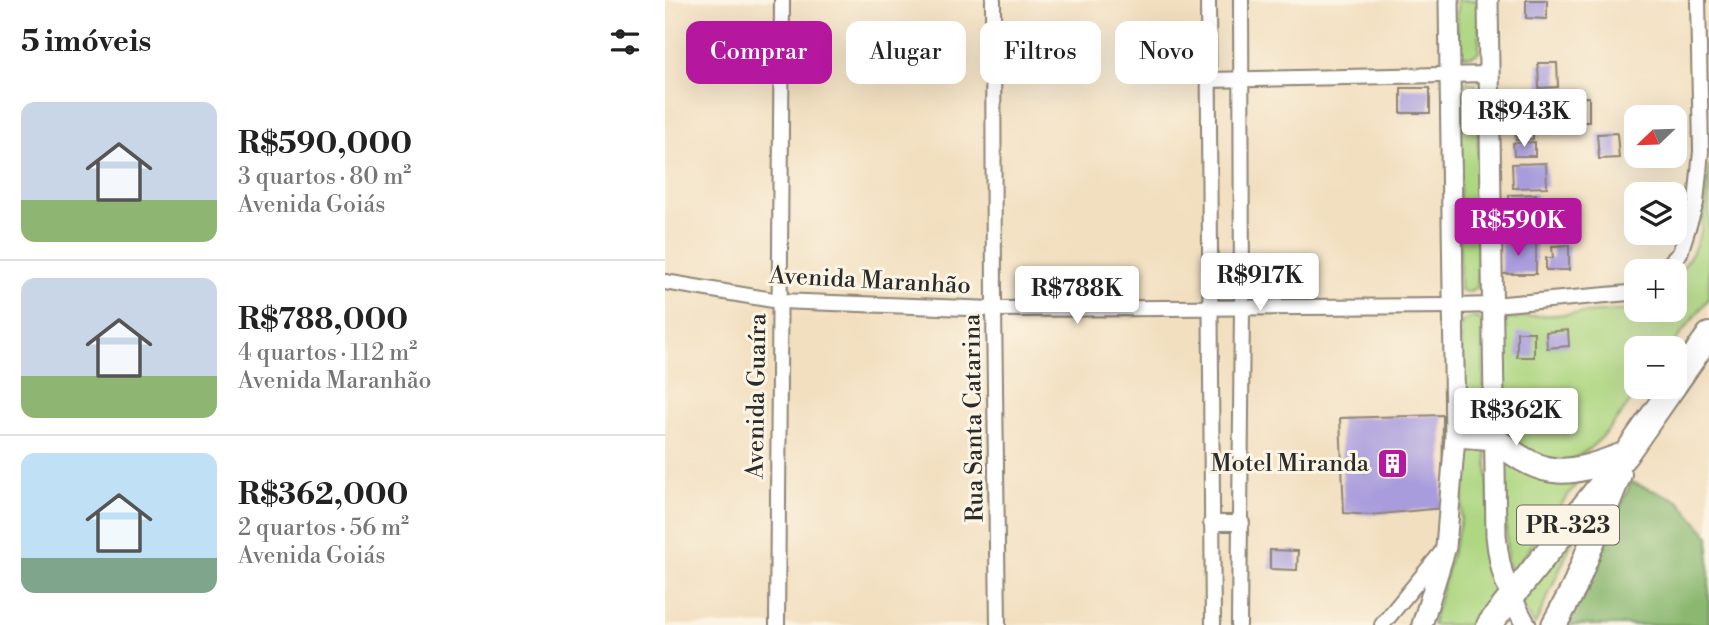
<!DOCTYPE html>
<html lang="pt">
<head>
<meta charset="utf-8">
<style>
	body { margin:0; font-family:"Libre Bodoni",serif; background:#f6f6f6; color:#222; height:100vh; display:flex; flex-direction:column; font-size:26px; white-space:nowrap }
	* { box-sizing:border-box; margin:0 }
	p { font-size:23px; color:#767676 }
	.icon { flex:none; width:38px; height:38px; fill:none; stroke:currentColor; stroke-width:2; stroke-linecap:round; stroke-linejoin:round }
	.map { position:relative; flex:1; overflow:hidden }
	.panel { display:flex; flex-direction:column; background:#fff; width:665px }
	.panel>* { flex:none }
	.guide { position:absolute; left:21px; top:21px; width:665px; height:63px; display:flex; gap:14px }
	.needle { width:46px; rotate:247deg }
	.controls { position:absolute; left:959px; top:105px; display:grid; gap:14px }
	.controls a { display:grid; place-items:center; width:63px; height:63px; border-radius:14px; background:#fff; box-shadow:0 7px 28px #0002; font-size:35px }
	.price { position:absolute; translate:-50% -60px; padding:0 16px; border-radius:7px; background:#fff; color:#222; font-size:23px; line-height:46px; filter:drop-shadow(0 2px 4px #0008) }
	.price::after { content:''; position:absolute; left:50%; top:42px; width:21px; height:16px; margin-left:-10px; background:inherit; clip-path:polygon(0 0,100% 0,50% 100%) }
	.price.on { background:#b5179e; color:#fff }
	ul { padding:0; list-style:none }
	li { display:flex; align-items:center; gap:21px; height:175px; padding:0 21px }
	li+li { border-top:2px solid #e0e0e0 }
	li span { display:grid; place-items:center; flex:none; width:196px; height:140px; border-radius:14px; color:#555 }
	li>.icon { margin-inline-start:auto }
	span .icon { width:84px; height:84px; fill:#fffc; stroke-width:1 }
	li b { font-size:30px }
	h2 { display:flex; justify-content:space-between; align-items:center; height:84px; padding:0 21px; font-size:30px }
	.tag { padding:0 24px; border-radius:14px; background:#fff; box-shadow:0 7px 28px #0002; font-size:24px; line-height:63px }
	.tag.on { background:#b5179e; color:#fff }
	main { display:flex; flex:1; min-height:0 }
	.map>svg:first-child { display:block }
	.green { fill:#aed782; stroke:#6c8156; stroke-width:2 }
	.forest { fill:#8ab870; stroke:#5a724e; stroke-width:2 }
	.building { fill:#a99cdd }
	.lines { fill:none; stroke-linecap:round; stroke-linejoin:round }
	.street-casing { stroke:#8e8576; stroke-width:18 }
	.secondary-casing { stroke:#8e8576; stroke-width:23 }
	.highway-casing { stroke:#8e8576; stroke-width:28 }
	.street { stroke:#fff; stroke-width:14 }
	.secondary { stroke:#fff; stroke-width:19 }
	.highway { stroke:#fff; stroke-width:24 }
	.labels { text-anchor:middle; stroke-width:6; stroke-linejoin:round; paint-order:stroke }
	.shield { fill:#fcf5e5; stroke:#6a6863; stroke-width:2 }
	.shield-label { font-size:23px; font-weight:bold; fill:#2b2b2b }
	.street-label { font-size:24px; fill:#2b2b2b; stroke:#fcf5e5 }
	.poi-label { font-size:24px; fill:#2b2b2b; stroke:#fcf5e5; text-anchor:end }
</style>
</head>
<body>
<main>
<section class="panel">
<h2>5 imóveis<svg class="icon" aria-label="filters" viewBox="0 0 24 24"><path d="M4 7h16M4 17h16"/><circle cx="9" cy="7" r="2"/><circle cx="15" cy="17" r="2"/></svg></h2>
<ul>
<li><span style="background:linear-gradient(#c9d6e8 70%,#8fb573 0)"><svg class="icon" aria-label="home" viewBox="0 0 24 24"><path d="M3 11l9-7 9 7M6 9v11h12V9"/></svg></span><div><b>R$590,000</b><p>3 quartos · 80 m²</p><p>Avenida Goiás</p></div></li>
<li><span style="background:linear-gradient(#c9d6e8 70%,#8fb573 0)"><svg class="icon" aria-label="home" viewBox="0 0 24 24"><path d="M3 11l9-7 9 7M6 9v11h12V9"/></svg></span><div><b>R$788,000</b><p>4 quartos · 112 m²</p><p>Avenida Maranhão</p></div></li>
<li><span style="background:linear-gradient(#bfe0f5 75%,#7fa58c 0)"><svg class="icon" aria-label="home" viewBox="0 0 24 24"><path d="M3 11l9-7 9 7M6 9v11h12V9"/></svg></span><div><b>R$362,000</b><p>2 quartos · 56 m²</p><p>Avenida Goiás</p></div></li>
</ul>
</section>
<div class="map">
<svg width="1044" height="625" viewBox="0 0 1044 625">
	<rect width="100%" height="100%" fill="#fcf5e5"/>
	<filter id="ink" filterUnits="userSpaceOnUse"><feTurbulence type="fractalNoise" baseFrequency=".0143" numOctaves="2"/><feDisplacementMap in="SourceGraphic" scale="14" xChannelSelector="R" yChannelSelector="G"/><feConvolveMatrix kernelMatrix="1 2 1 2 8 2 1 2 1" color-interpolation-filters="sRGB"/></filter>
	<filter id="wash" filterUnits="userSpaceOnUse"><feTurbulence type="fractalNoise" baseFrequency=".00686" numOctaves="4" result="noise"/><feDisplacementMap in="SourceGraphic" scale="28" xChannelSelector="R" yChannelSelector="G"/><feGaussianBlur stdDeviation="1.57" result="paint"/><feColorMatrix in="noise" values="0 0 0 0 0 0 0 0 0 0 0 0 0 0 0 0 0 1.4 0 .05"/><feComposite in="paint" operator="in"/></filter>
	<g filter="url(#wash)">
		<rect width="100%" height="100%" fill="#f2dfc0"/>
		<g class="green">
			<path d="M792 0H814V52C807 58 801 57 793 54Z"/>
			<path d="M802 82 810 84 813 90V287L803 292 795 290 794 84Z"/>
			<path d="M1044 164V298L1005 348H971V387H976C958 410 924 466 891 461 877 459 862 451 849 447L841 431 839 412V318L968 310 971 307V310H1010V280L1028 252 1036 232Z"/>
			<path d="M803 318H812L818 323 819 428 812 434 797 428 796 323Z"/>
			<path d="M801 446 821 447 828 570 832 590 806 625H767L796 520Z"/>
			<path d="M839 459 914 480 845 575 842 560Z"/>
			<path d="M923 506 870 625 852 599Z"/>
		</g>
		<path class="forest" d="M966 482 1013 500 1044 536V625H897L927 571Z"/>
		<g id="blocks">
			<g class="building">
				<path d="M861 0H882V19L861 18Z"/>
				<path d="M873 63H892L893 87 874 88Z"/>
				<rect x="736" y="88" width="29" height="25"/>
				<rect x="844" y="96" width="37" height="26"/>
				<path d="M924 97V122H899V98Z"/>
				<path d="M851 128H868V139L851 140Z"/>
				<path d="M952 133 954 158 934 159 932 134Z"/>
				<path d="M870 142V156H849L848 143Z"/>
				<path d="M881 163 882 187 848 188 847 164Z"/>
				<path d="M871 194V217L845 218 844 195Z"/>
				<rect x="836" y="242" width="35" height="32"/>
				<path d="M904 245V270H881V258H888L887 246Z"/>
				<path d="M903 330 904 346 882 348 881 332Z"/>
				<rect x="852" y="332" width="17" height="25"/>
				<path d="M778 415 777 508 705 515 679 513 675 418Z"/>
				<path d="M605 550 633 551 632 570 605 569Z"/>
			</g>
		</g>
	</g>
	<g filter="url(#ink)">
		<use href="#blocks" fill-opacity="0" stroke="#8e8576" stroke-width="2"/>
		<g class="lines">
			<defs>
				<g id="street">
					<path d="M328 0 329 309 333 625"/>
					<path d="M543 0 548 625"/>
					<path d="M543 80 824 74"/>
					<path d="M996 271 1015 253 1031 203 1036 151 1033 0"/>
					<path d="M0 282 114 301 329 309 788 306 828 305 964 293 971 289"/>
					<path d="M546 523H577"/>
					<path d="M112 625 117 0"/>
					<path d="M574 625 577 307 576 0"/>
					<path d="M717 625 776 553"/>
				</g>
				<g id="secondary">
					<path d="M823 0 831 535C835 576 842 590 861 625"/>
					<path d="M790 437 831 440"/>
					<path d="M757 625 781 547 790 437 784 0"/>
				</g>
				<g id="highway">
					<path d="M1010 384 1044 335"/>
					<path d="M831 440C881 481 903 476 961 454"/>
					<path d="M824 625 961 454 1008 387"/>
					<path d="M889 625 909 588 954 474"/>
				</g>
			</defs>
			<use href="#street" class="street-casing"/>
			<use href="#secondary" class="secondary-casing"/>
			<use href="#highway" class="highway-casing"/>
			<use href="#street" class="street"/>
			<use href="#secondary" class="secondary"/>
			<use href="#highway" class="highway"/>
		</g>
	</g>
	<defs>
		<symbol id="building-square" viewBox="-11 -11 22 22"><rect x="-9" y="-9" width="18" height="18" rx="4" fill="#b5179e" stroke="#fcf5e5"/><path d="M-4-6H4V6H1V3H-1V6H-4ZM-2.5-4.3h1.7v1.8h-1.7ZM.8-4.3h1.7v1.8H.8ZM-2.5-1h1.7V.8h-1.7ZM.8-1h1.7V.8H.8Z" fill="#fff"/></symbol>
	</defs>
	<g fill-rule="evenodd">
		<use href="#building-square" x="710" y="446" width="35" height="35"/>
	</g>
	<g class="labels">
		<rect class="shield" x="852" y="505.5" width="102" height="39" rx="5"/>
		<g class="shield-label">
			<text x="903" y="533">PR-323</text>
		</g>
		<g class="street-label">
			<text transform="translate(205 280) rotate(3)" y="8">Avenida Maranhão</text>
			<text transform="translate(91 396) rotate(-89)" y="8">Avenida Guaíra</text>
			<text transform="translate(308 418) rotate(-91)" y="8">Rua Santa Catarina</text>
		</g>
		<g class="poi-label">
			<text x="704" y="471">Motel Miranda</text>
		</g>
	</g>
</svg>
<div class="controls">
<a><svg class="needle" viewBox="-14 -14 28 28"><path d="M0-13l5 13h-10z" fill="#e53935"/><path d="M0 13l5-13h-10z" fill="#767676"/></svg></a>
<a><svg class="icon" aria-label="layers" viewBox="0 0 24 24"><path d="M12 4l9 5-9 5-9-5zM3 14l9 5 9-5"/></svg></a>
<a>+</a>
<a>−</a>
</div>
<b class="price" style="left:859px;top:149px">R$943K</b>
<b class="price on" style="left:853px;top:258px">R$590K</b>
<b class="price" style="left:595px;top:313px">R$917K</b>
<b class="price" style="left:412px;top:326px">R$788K</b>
<b class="price" style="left:851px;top:448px">R$362K</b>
<div class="guide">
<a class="tag on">Comprar</a>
<a class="tag">Alugar</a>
<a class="tag">Filtros</a>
<a class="tag">Novo</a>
</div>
</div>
</main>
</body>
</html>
